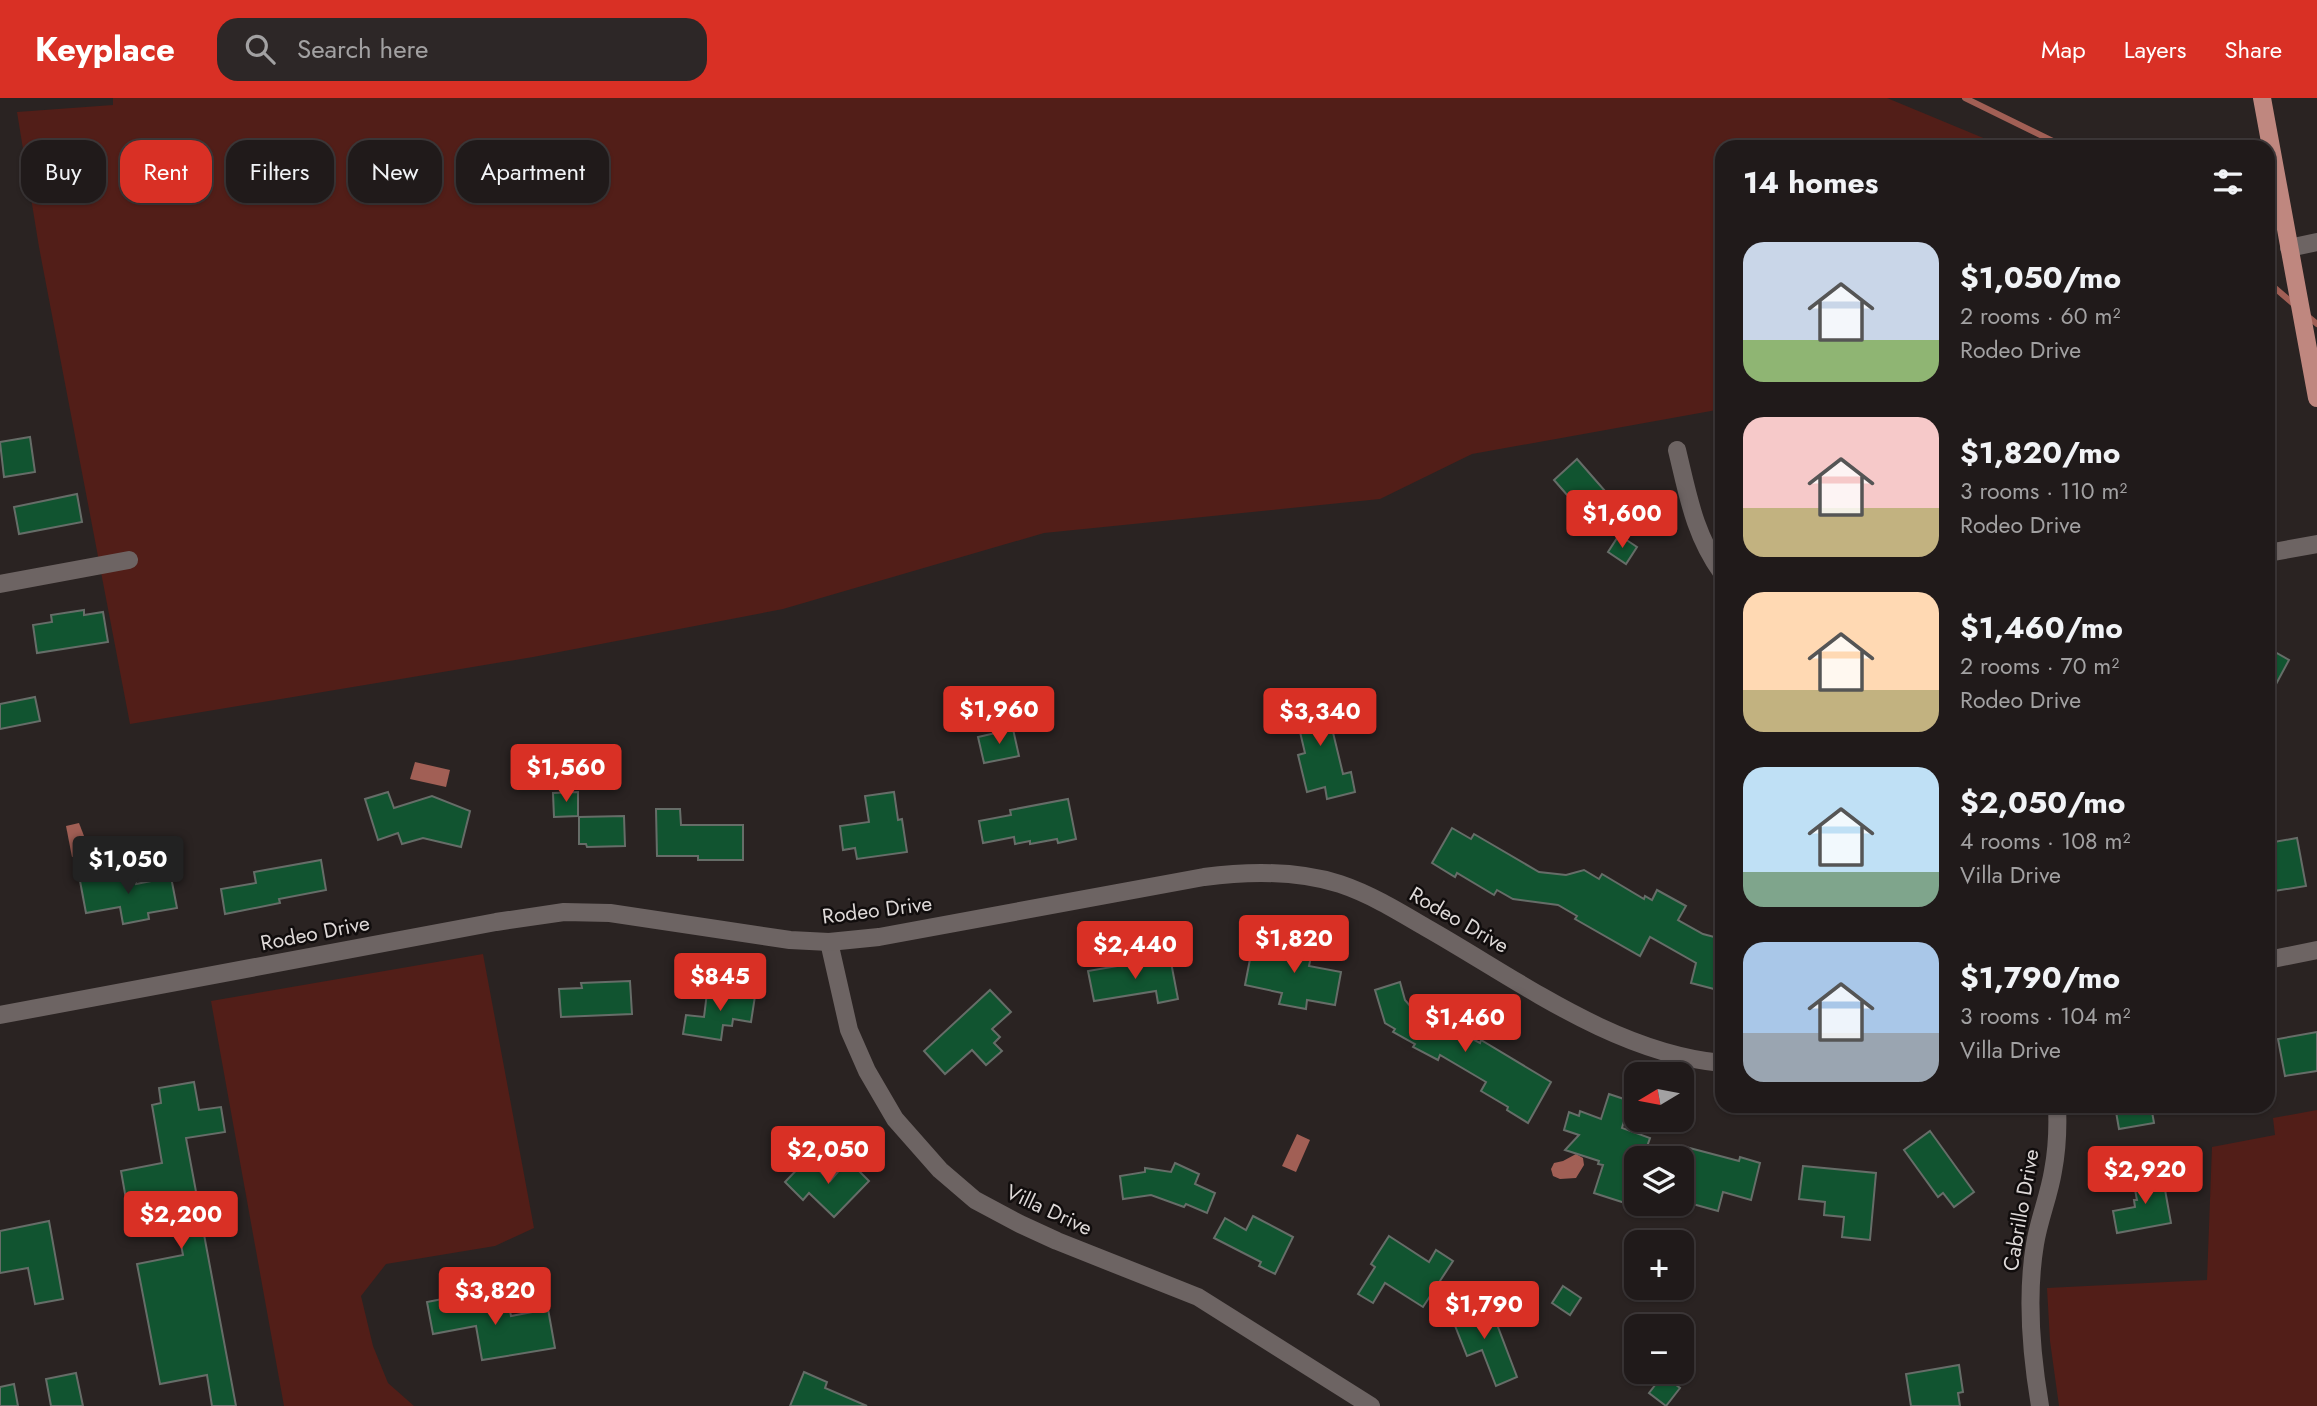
<!DOCTYPE html>
<html lang="en">
<head>
<meta charset="utf-8">
<style>
	body { margin:0; font-family:Jost,sans-serif; background:#2d2727; color:#f1f3f6; height:100vh; display:flex; flex-direction:column; font-size:26px; white-space:nowrap }
	* { box-sizing:border-box; margin:0 }
	p { font-size:23px; color:#a2a1a2 }
	.icon { flex:none; width:38px; height:38px; fill:none; stroke:currentColor; stroke-width:2; stroke-linecap:round; stroke-linejoin:round }
	.map { position:relative; flex:1; overflow:hidden }
	.side { position:absolute; left:1715px; top:42px; width:560px; height:973px; display:flex; flex-direction:column; background:#201a1a; border-radius:21px; box-shadow:0 2px 5px #0004,0 0 0 2px #3d3839 }
	.side>* { flex:none }
	.guide { position:absolute; left:21px; top:42px; width:665px; height:63px; display:flex; gap:14px }
	.needle { width:46px; rotate:260deg }
	.tools { position:absolute; left:1624px; top:964px; display:grid; gap:14px }
	.tools a { display:grid; place-items:center; width:70px; height:70px; border-radius:14px; background:#201a1a; box-shadow:0 2px 5px #0004,0 0 0 2px #3d3839; font-size:35px }
	.price { position:absolute; translate:-50% -60px; padding:0 16px; border-radius:7px; background:#d93025; color:#fff; font-size:23px; line-height:46px; filter:drop-shadow(0 2px 4px #0008) }
	.price::after { content:''; position:absolute; left:50%; top:42px; width:21px; height:16px; margin-left:-10px; background:inherit; clip-path:polygon(0 0,100% 0,50% 100%) }
	.price.on { background:#222; color:#fff }
	ul { padding:0; list-style:none }
	li { display:flex; align-items:center; gap:21px; height:175px; padding:0 28px }
	li span { display:grid; place-items:center; flex:none; width:196px; height:140px; border-radius:21px; color:#555 }
	li>.icon { margin-inline-start:auto }
	span .icon { width:84px; height:84px; fill:#fffc; stroke-width:1 }
	li b { font-size:30px }
	h2 { display:flex; justify-content:space-between; align-items:center; height:84px; padding:0 28px; font-size:30px }
	.pill { padding:0 24px; border-radius:21px; background:#201a1a; box-shadow:0 2px 5px #0004,0 0 0 2px #3d3839; font-size:24px; line-height:63px }
	.pill.on { background:#d93025; color:#fff }
	header { display:flex; align-items:center; gap:42px; box-sizing:border-box; height:98px; padding:0 35px; background:#d93025; color:#fff }
	header strong { font-size:33px }
	nav { display:flex; gap:38px; margin-inline-start:auto; font-size:24px }
	.search { width:490px; height:63px; background:#2d2727; display:flex; align-items:center; gap:18px; box-sizing:border-box; padding:0 24px; border-radius:21px; color:#a2a1a2; font-size:26px }
	.map>svg:first-child { display:block }
	.green { fill:#521e18 }
	.water { fill:#a15f55 }
	.lines { fill:none; stroke-linecap:round; stroke-linejoin:round }
	.stream { stroke:#a15f55; stroke-width:6 }
	.building { fill:#115430; stroke:#666d68; stroke-width:2 }
	.minor { stroke:#6d6463; stroke-width:18 }
	.major { stroke:#bf877f; stroke-width:18 }
	.labels { text-anchor:middle; stroke-width:5; stroke-linejoin:round; paint-order:stroke }
	.street-label { font-size:21px; fill:#ded9d8; stroke:#110d0d }
</style>
</head>
<body>
<header>
<strong>Keyplace</strong>
<div class="search"><svg class="icon" aria-label="search" viewBox="0 0 24 24"><circle cx="10" cy="10" r="6"/><path d="M15 15l6 6"/></svg>Search here</div>
<nav><a>Map</a><a>Layers</a><a>Share</a></nav>
</header>
<div class="map">
<svg width="2317" height="1308" viewBox="0 0 2317 1308">
	<rect width="100%" height="100%" fill="#2a2322"/>
	<g class="green">
		<path d="M113 0H1887L2005 49H1722V311L1472 356 1380 401 1044 435 783 511 533 559 130 626 39 149 17 14 113 7Z"/>
		<path d="M483 856 534 1130 495 1148 386 1166 361 1198 373 1248 388 1285 414 1308H284L211 903Z"/>
		<path d="M2317 1012V1308H2059L2050 1243 2047 1190 2207 1182 2212 1049 2275 1037 2273 1020Z"/>
	</g>
	<g class="water">
		<path d="M415 664 450 672 446 689 410 681Z"/>
		<path d="M79 725 91 756 72 759 66 728Z"/>
		<path d="M1297 1036 1310 1042 1296 1074 1282 1068Z"/>
		<path d="M1576 1056 1583 1060 1584 1067 1576 1080 1560 1081 1553 1078 1551 1071 1554 1065 1563 1063Z"/>
	</g>
	<g class="lines">
		<g class="stream">
			<path d="M1965 0 2065 49"/>
			<path d="M2268 184 2297 209"/>
			<path d="M2305 216 2317 226"/>
		</g>
	</g>
	<g class="building">
		<path d="M30 339 35 374 4 379 0 344Z"/>
		<path d="M1577 361 1626 417 1607 434 1593 419 1589 422 1554 382Z"/>
		<path d="M77 396 82 424 19 436 14 409Z"/>
		<path d="M1619 437 1637 449 1626 466 1608 454Z"/>
		<path d="M84 512V517L103 514 108 544 37 555 33 527 52 524 51 517Z"/>
		<path d="M2268 550 2289 562 2268 601Z"/>
		<path d="M1323 593 1343 676 1351 674 1355 694 1327 701 1325 689 1307 694 1298 657 1305 655 1292 600Z"/>
		<path d="M35 599 40 623 0 631V606Z"/>
		<path d="M1013 631 1019 658 984 665 978 639Z"/>
		<path d="M388 694 394 710 432 698 470 713 461 749 423 740 402 746 398 735 378 742 365 701Z"/>
		<path d="M578 694V718L554 719 553 695Z"/>
		<path d="M894 694 898 722 902 721 907 754 857 761 855 750 843 752 840 728 869 724 865 698Z"/>
		<path d="M1068 701 1076 741 1058 745 1057 741 1030 746V743L1015 746 1014 739 983 745 979 723 1011 717 1010 712Z"/>
		<path d="M656 711H680L681 727H743V762H698V758H657Z"/>
		<path d="M624 718 625 748 587 749 586 746H579V719Z"/>
		<path d="M1452 730 1471 741 1474 736 1539 774 1566 777 1584 772 1599 781 1602 776 1644 801 1645 798 1652 802 1657 792 1686 808 1678 822 1703 836 1722 841V885L1716 884 1714 891 1691 885 1696 865 1650 839 1640 858 1575 821 1577 818 1558 807 1513 801 1497 792 1494 797 1457 775 1455 779 1432 765Z"/>
		<path d="M2297 740 2306 788 2268 794V745Z"/>
		<path d="M321 762 326 792 279 801 280 805 225 816 221 791 256 785 254 774Z"/>
		<path d="M134 773 136 786 171 779 177 810 148 815 149 821 123 826 120 809 86 815 80 783Z"/>
		<path d="M1283 837 1314 844 1309 868 1341 874 1335 907 1307 902 1306 911 1279 906 1282 895 1245 887 1251 856 1279 861Z"/>
		<path d="M1170 859 1178 901 1158 905 1156 893 1094 903 1088 873Z"/>
		<path d="M630 883 632 916 561 919 559 891 582 890 581 885Z"/>
		<path d="M1400 884 1405 902 1410 908 1480 945 1481 942 1551 984 1528 1025 1507 1012 1508 1009 1481 993 1486 984 1440 957 1438 962 1413 949 1415 946 1393 934 1395 931 1385 925 1375 892Z"/>
		<path d="M708 887 729 890V895L755 898 751 924 733 921 732 928 723 927 721 942 683 936 686 917 704 919Z"/>
		<path d="M990 892 1011 914 992 931 1000 939 994 945 1002 953 986 967 972 952 945 976 924 953Z"/>
		<path d="M2317 934V973L2285 978 2278 941Z"/>
		<path d="M194 984 199 1012 221 1009 225 1034 186 1040 236 1308H212L207 1277 160 1286 137 1166 183 1157 174 1109 129 1118 121 1073 162 1065 152 1007 161 1005 159 990Z"/>
		<path d="M1609 996 1630 1003 1622 1030 1650 1040 1643 1060H1636V1081L1628 1106 1594 1095 1603 1067 1598 1066 1599 1063 1565 1052 1579 1037 1564 1032 1569 1014 1579 1018 1580 1013 1601 1021Z"/>
		<path d="M2115 1008H2151L2154 1025 2119 1031Z"/>
		<path d="M1930 1033 1974 1094 1954 1109 1943 1095 1938 1099 1904 1052Z"/>
		<path d="M1682 1048 1739 1063 1740 1059 1760 1065 1751 1102 1723 1094 1718 1113 1689 1105 1693 1090 1682 1087Z"/>
		<path d="M807 1061 830 1083 848 1062 869 1083 834 1119 809 1095 803 1102 785 1084Z"/>
		<path d="M1175 1065 1199 1076 1195 1086 1215 1095 1207 1115 1186 1106 1184 1109 1151 1097 1123 1101 1120 1078 1145 1074V1070L1171 1074Z"/>
		<path d="M1803 1068 1876 1075 1870 1142 1842 1139 1844 1119 1824 1117 1825 1104 1799 1101Z"/>
		<path d="M2162 1075 2171 1125 2117 1135 2113 1113 2135 1109 2134 1102H2137L2133 1081Z"/>
		<path d="M1253 1118 1293 1139 1275 1176 1259 1168 1261 1164 1214 1140 1225 1120 1246 1132Z"/>
		<path d="M49 1123 63 1201 35 1206 28 1170 0 1175V1133Z"/>
		<path d="M1389 1138 1429 1164 1436 1152 1453 1163 1423 1209 1385 1185 1373 1205 1358 1196 1375 1169 1371 1166Z"/>
		<path d="M1563 1188 1581 1200 1570 1217 1552 1205Z"/>
		<path d="M458 1198 461 1212 508 1204 511 1218 548 1211 555 1250 482 1262 476 1228 433 1236 427 1204Z"/>
		<path d="M1477 1204 1483 1219 1493 1216 1517 1279 1496 1288 1482 1252 1467 1258 1450 1215Z"/>
		<path d="M1959 1267 1963 1294 1958 1295 1960 1308H1911L1906 1276Z"/>
		<path d="M804 1274 827 1284 825 1290 867 1308H790Z"/>
		<path d="M76 1275 83 1308H51L46 1281Z"/>
		<path d="M1663 1277 1680 1290 1666 1308 1649 1295Z"/>
		<path d="M14 1286 18 1308H0V1289Z"/>
	</g>
	<g class="lines">
		<g class="minor">
			<path d="M2289 150 2317 144"/>
			<path d="M1677 352C1688 397 1694 436 1722 475"/>
			<path d="M2268 455 2317 446"/>
			<path d="M0 486 129 462"/>
			<path d="M829 844 849 932 867 973 895 1021 940 1072 975 1102 1020 1126 1057 1143 1198 1199 1371 1308"/>
			<path d="M2268 862 2317 852"/>
			<path d="M0 917 496 824 564 814 610 815 790 842 829 844 879 839 1204 779C1249 773 1296 772 1340 786 1370 796 1398 813 1425 829 1517 881 1614 955 1722 965"/>
			<path d="M2040 1308C2031 1255 2026 1200 2035 1146 2039 1121 2049 1098 2053 1073 2057 1052 2058 1029 2057 1008"/>
		</g>
		<path class="major" d="M2262 0 2317 300"/>
	</g>
	<g class="labels">
		<g class="street-label">
			<text transform="translate(877 812) rotate(-7)" y="7">Rodeo Drive</text>
			<text transform="translate(1459 822) rotate(30)" y="7">Rodeo Drive</text>
			<text transform="translate(315 835) rotate(-11)" y="7">Rodeo Drive</text>
			<text transform="translate(1049 1112) rotate(25)" y="7">Villa Drive</text>
			<text transform="translate(2021 1112) rotate(-80)" y="7">Cabrillo Drive</text>
		</g>
	</g>
</svg>
<div class="tools">
<a><svg class="needle" viewBox="-14 -14 28 28"><path d="M0-13l5 13h-10z" fill="#e53935"/><path d="M0 13l5-13h-10z" fill="#a2a1a2"/></svg></a>
<a><svg class="icon" aria-label="layers" viewBox="0 0 24 24"><path d="M12 4l9 5-9 5-9-5zM3 14l9 5 9-5"/></svg></a>
<a>+</a>
<a>−</a>
</div>
<b class="price" style="left:1622px;top:452px">$1,600</b>
<b class="price" style="left:999px;top:648px">$1,960</b>
<b class="price" style="left:1320px;top:650px">$3,340</b>
<b class="price" style="left:566px;top:706px">$1,560</b>
<b class="price on" style="left:128px;top:798px">$1,050</b>
<b class="price" style="left:1294px;top:877px">$1,820</b>
<b class="price" style="left:1135px;top:883px">$2,440</b>
<b class="price" style="left:720px;top:915px">$845</b>
<b class="price" style="left:1465px;top:956px">$1,460</b>
<b class="price" style="left:828px;top:1088px">$2,050</b>
<b class="price" style="left:2145px;top:1108px">$2,920</b>
<b class="price" style="left:181px;top:1153px">$2,200</b>
<b class="price" style="left:495px;top:1229px">$3,820</b>
<b class="price" style="left:1484px;top:1243px">$1,790</b>
<div class="guide">
<a class="pill">Buy</a>
<a class="pill on">Rent</a>
<a class="pill">Filters</a>
<a class="pill">New</a>
<a class="pill">Apartment</a>
</div>
<section class="side">
<h2>14 homes<svg class="icon" aria-label="filters" viewBox="0 0 24 24"><path d="M4 7h16M4 17h16"/><circle cx="9" cy="7" r="2"/><circle cx="15" cy="17" r="2"/></svg></h2>
<ul>
<li><span style="background:linear-gradient(#c9d6e8 70%,#8fb573 0)"><svg class="icon" aria-label="home" viewBox="0 0 24 24"><path d="M3 11l9-7 9 7M6 9v11h12V9"/></svg></span><div><b>$1,050/mo</b><p>2 rooms · 60 m²</p><p>Rodeo Drive</p></div></li>
<li><span style="background:linear-gradient(#f6c9c9 65%,#c2b280 0)"><svg class="icon" aria-label="home" viewBox="0 0 24 24"><path d="M3 11l9-7 9 7M6 9v11h12V9"/></svg></span><div><b>$1,820/mo</b><p>3 rooms · 110 m²</p><p>Rodeo Drive</p></div></li>
<li><span style="background:linear-gradient(#ffd9b3 70%,#c2b280 0)"><svg class="icon" aria-label="home" viewBox="0 0 24 24"><path d="M3 11l9-7 9 7M6 9v11h12V9"/></svg></span><div><b>$1,460/mo</b><p>2 rooms · 70 m²</p><p>Rodeo Drive</p></div></li>
<li><span style="background:linear-gradient(#bfe0f5 75%,#7fa58c 0)"><svg class="icon" aria-label="home" viewBox="0 0 24 24"><path d="M3 11l9-7 9 7M6 9v11h12V9"/></svg></span><div><b>$2,050/mo</b><p>4 rooms · 108 m²</p><p>Villa Drive</p></div></li>
<li><span style="background:linear-gradient(#a9c7e8 65%,#9aa5b1 0)"><svg class="icon" aria-label="home" viewBox="0 0 24 24"><path d="M3 11l9-7 9 7M6 9v11h12V9"/></svg></span><div><b>$1,790/mo</b><p>3 rooms · 104 m²</p><p>Villa Drive</p></div></li>
</ul>
</section>
</div>
</body>
</html>
